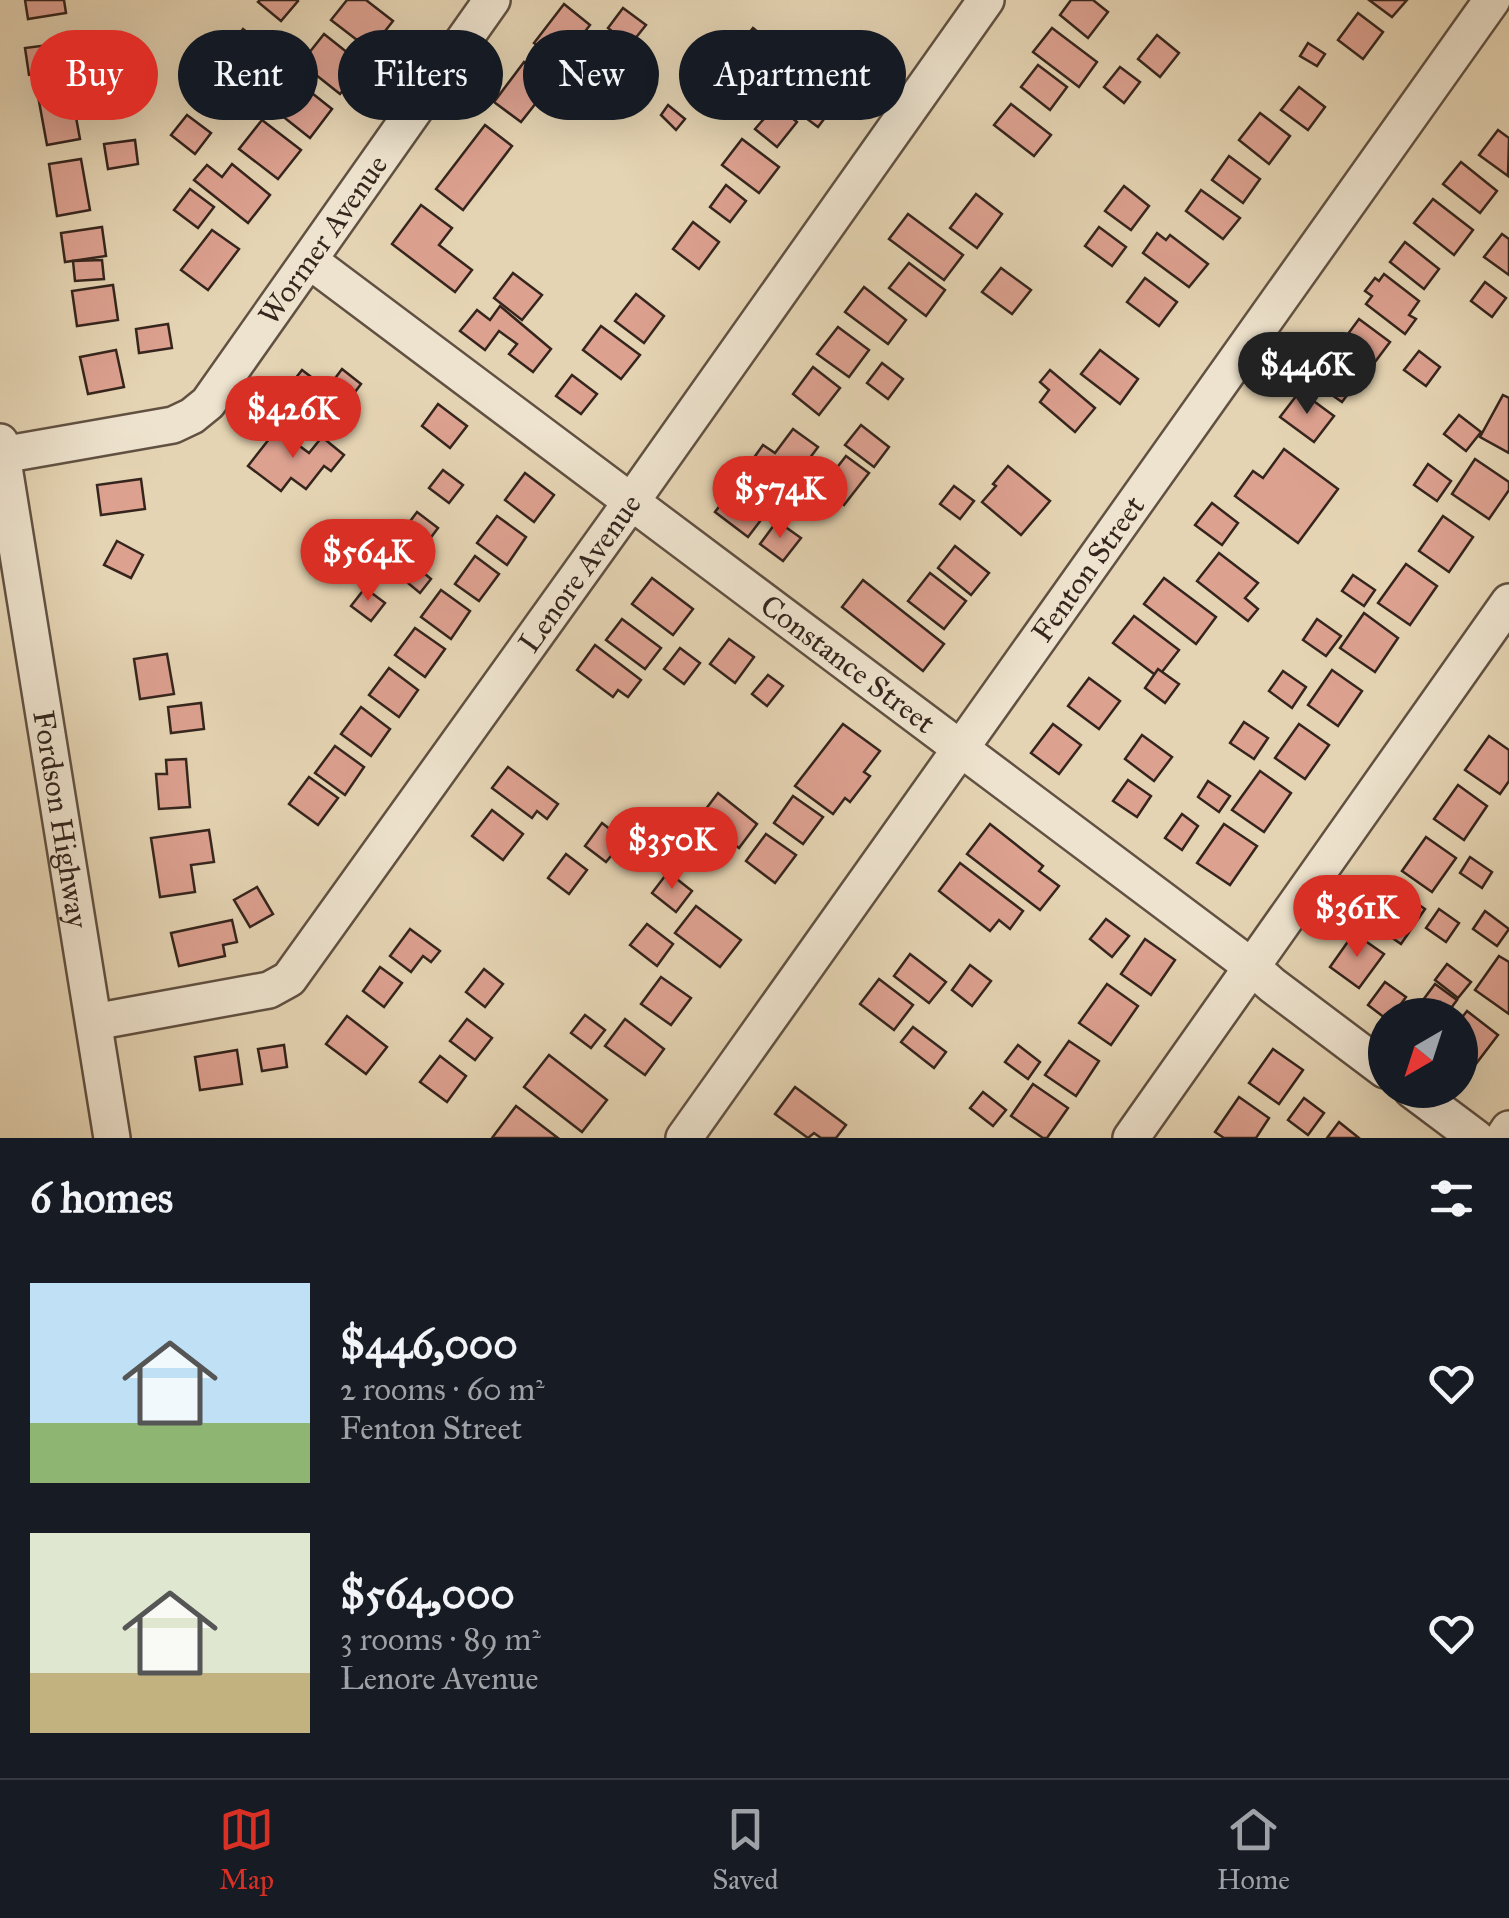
<!DOCTYPE html>
<html lang="en">
<head>
<meta charset="utf-8">
<style>
	body { margin:0; font-family:"IM FELL Great Primer",serif; background:#20242c; color:#f1f3f6; height:100vh; display:flex; flex-direction:column; font-size:38px; white-space:nowrap }
	* { box-sizing:border-box; margin:0 }
	p { font-size:32px; color:#9ea1a6 }
	.icon { flex:none; width:55px; height:55px; fill:none; stroke:currentColor; stroke-width:2; stroke-linecap:round; stroke-linejoin:round }
	.map { position:relative; height:1138px; overflow:hidden }
	.sheet { display:flex; flex-direction:column; background:#171b24; flex:1 }
	.sheet>* { flex:none }
	.top-card { position:absolute; left:30px; top:30px; width:1000px; height:90px; display:flex; gap:20px }
	.needle { width:65px; rotate:219deg }
	.buttons { position:absolute; left:1368px; top:998px; display:grid; gap:20px }
	.buttons a { display:grid; place-items:center; width:110px; height:110px; border-radius:50%; background:#171b24; box-shadow:0 10px 40px #0002; font-size:50px }
	.price { position:absolute; translate:-50% -85px; padding:0 22px; border-radius:35px; background:#d93025; color:#fff; font-size:32px; line-height:65px; filter:drop-shadow(0 2px 5px #0008) }
	.price::after { content:''; position:absolute; left:50%; top:60px; width:30px; height:22px; margin-left:-15px; background:inherit; clip-path:polygon(0 0,100% 0,50% 100%) }
	.price.current { background:#222; color:#fff }
	ul { padding:0; list-style:none }
	li { display:flex; align-items:center; gap:30px; height:250px; padding:0 30px }
	li span { display:grid; place-items:center; flex:none; width:280px; height:200px; border-radius:0px; color:#555 }
	li>.icon { margin-inline-start:auto }
	span .icon { width:120px; height:120px; fill:#fffc; stroke-width:1 }
	li b { font-size:42px }
	h2 { display:flex; justify-content:space-between; align-items:center; height:120px; padding:0 30px; font-size:42px }
	.pill { padding:0 35px; border-radius:45px; background:#171b24; box-shadow:0 10px 40px #0002; font-size:35px; line-height:90px }
	.pill.current { background:#d93025; color:#fff }
	.tabs { display:flex; justify-content:space-around; align-items:center; height:140px; border-top:2px solid #363941; background:#171b24; font-size:28px; color:#9ea1a6 }
	.tabs a { display:grid; justify-items:center; gap:5px }
	.tabs .current { color:#d93025 }
	.map>svg:first-child { display:block }
	.building { fill:#dda190; stroke:#35251d; stroke-width:2.5 }
	.lines { fill:none; stroke-linecap:round; stroke-linejoin:round }
	.minor-casing { stroke:#615142; stroke-width:40 }
	.minor { stroke:#eee3ce; stroke-width:35 }
	.labels { text-anchor:middle; stroke-width:8; stroke-linejoin:round; paint-order:stroke }
	.street-label { font-size:30px; fill:#35251d; stroke:#eee3ce }
</style>
</head>
<body>
<div class="map">
<svg width="1509" height="1138" viewBox="0 0 1509 1138">
	<rect width="100%" height="100%" fill="#e5d4b3"/>
	<filter id="stains"><feTurbulence type="fractalNoise" baseFrequency=".002" numOctaves="4"/><feColorMatrix values="0 0 0 0 .2 0 0 0 0 .09 0 0 0 0 .02 0 0 0 .5 -.17"/></filter>
	<radialGradient id="worn" r=".72"><stop offset=".6" stop-color="#630" stop-opacity="0"/><stop offset="1" stop-color="#630" stop-opacity=".3"/></radialGradient>
	<g class="building">
		<path d="M25 0H64L66 13 28 19Z"/>
		<path d="M260 0H297L298 1 281 21 258 2Z"/>
		<path d="M347 0H366L393 21 370 50 331 20Z"/>
		<path d="M1071 0H1093L1108 12 1088 38 1060 15Z"/>
		<path d="M1369 0H1407L1392 17Z"/>
		<path d="M564 4 590 25 560 64 534 43Z"/>
		<path d="M623 8 646 25 630 45 608 28Z"/>
		<path d="M1358 13 1383 32 1363 59 1338 40Z"/>
		<path d="M753 28 773 44 758 64 737 48Z"/>
		<path d="M1052 28 1097 62 1079 87 1033 52Z"/>
		<path d="M243 29 266 47 251 66 228 49Z"/>
		<path d="M811 32 847 60 831 81 794 53Z"/>
		<path d="M324 34 363 65 340 94 301 63Z"/>
		<path d="M1157 35 1179 53 1160 77 1138 59Z"/>
		<path d="M72 42 75 70 29 75 25 48Z"/>
		<path d="M1308 43 1325 54 1317 66 1300 56Z"/>
		<path d="M524 62 551 84 521 122 494 102Z"/>
		<path d="M580 65 603 83 588 104 564 86Z"/>
		<path d="M1038 65 1067 87 1050 110 1021 87Z"/>
		<path d="M1120 67 1140 82 1124 103 1104 87Z"/>
		<path d="M121 69 125 95 95 100 91 74Z"/>
		<path d="M214 69 237 88 222 108 197 90Z"/>
		<path d="M797 74 836 103 818 127 779 98Z"/>
		<path d="M293 78 332 109 310 138 271 107Z"/>
		<path d="M1299 87 1325 107 1308 130 1281 110Z"/>
		<path d="M71 90 80 139 47 145 38 96Z"/>
		<path d="M1011 104 1051 135 1034 156 994 125Z"/>
		<path d="M668 105 685 119 676 130 661 115Z"/>
		<path d="M776 105 797 122 777 147 755 129Z"/>
		<path d="M1260 113 1290 136 1269 164 1239 140Z"/>
		<path d="M187 115 211 133 195 154 171 135Z"/>
		<path d="M262 120 301 150 278 179 239 149Z"/>
		<path d="M485 125 512 146 463 210 436 189Z"/>
		<path d="M1498 130 1509 138 1508 176 1479 155Z"/>
		<path d="M742 139 779 167 759 193 722 165Z"/>
		<path d="M135 140 138 164 108 169 104 144Z"/>
		<path d="M1229 156 1260 179 1243 203 1212 180Z"/>
		<path d="M81 159 90 210 57 216 49 164Z"/>
		<path d="M1461 162 1497 191 1480 213 1443 184Z"/>
		<path d="M232 164 270 195 248 223 194 180 207 165 222 177Z"/>
		<path d="M726 185 746 201 730 222 710 207Z"/>
		<path d="M1124 186 1149 206 1131 230 1105 211Z"/>
		<path d="M190 189 214 207 198 228 174 210Z"/>
		<path d="M1201 190 1240 218 1223 239 1186 211Z"/>
		<path d="M976 194 1002 214 977 248 950 228Z"/>
		<path d="M1433 199 1473 230 1454 255 1414 223Z"/>
		<path d="M421 205 452 228 439 245 472 270 455 292 392 244Z"/>
		<path d="M908 214 963 255 944 280 889 239Z"/>
		<path d="M693 222 719 242 699 269 673 249Z"/>
		<path d="M102 227 106 256 65 262 61 233Z"/>
		<path d="M1099 227 1126 247 1112 266 1085 246Z"/>
		<path d="M212 230 239 249 208 290 181 270Z"/>
		<path d="M1157 233 1166 240 1170 235 1208 264 1189 287 1143 253Z"/>
		<path d="M1502 234 1509 239V275L1484 257Z"/>
		<path d="M1405 242 1439 269 1424 289 1390 262Z"/>
		<path d="M102 260 104 279 75 281 73 261Z"/>
		<path d="M909 263 945 290 926 316 889 288Z"/>
		<path d="M1001 268 1031 290 1012 314 982 292Z"/>
		<path d="M513 273 542 295 522 320 494 298Z"/>
		<path d="M1384 274 1419 301 1409 315 1416 319 1405 334 1366 304 1372 296 1365 291 1375 278 1379 281Z"/>
		<path d="M1145 278 1177 302 1159 326 1127 302Z"/>
		<path d="M1485 282 1506 298 1492 317 1471 301Z"/>
		<path d="M113 285 118 320 77 326 72 291Z"/>
		<path d="M864 287 906 320 888 344 845 312Z"/>
		<path d="M636 294 664 316 644 343 615 321Z"/>
		<path d="M500 306 551 349 533 372 509 354 517 344 499 331 485 350 460 331 477 310 490 320Z"/>
		<path d="M1359 319 1390 342 1372 366 1342 342Z"/>
		<path d="M168 324 172 348 139 353 136 329Z"/>
		<path d="M601 326 640 355 621 379 583 350Z"/>
		<path d="M838 327 869 350 849 377 817 354Z"/>
		<path d="M116 350 124 387 88 394 80 357Z"/>
		<path d="M1100 350 1138 379 1120 404 1081 374Z"/>
		<path d="M1419 351 1440 367 1426 386 1404 370Z"/>
		<path d="M1329 358 1359 379 1342 402 1312 381Z"/>
		<path d="M882 363 903 379 888 399 867 383Z"/>
		<path d="M813 367 840 388 819 415 793 394Z"/>
		<path d="M342 369 361 384 326 431 281 397 302 370 327 389Z"/>
		<path d="M1050 370 1095 408 1075 432 1040 402 1049 390 1040 382Z"/>
		<path d="M572 375 597 394 581 414 556 396Z"/>
		<path d="M1300 391 1334 416 1314 442 1280 417Z"/>
		<path d="M1503 395 1509 398V453L1480 437Z"/>
		<path d="M438 404 467 426 450 448 422 426Z"/>
		<path d="M1459 415 1481 432 1466 451 1444 434Z"/>
		<path d="M861 425 889 447 874 467 845 445Z"/>
		<path d="M277 429 309 453 322 437 344 455 331 471 324 466 306 489 291 478 281 491 248 466Z"/>
		<path d="M793 429 818 447 798 474 788 467 770 492 743 473 763 445 775 453Z"/>
		<path d="M1284 449 1338 489 1298 543 1235 496 1253 471 1263 478Z"/>
		<path d="M846 456 869 473 844 505 821 488Z"/>
		<path d="M1475 459 1509 482V490L1489 519 1452 494Z"/>
		<path d="M1428 464 1451 481 1437 501 1414 485Z"/>
		<path d="M1008 466 1050 501 1021 535 982 502 996 486 993 484Z"/>
		<path d="M443 470 463 485 449 503 429 488Z"/>
		<path d="M525 473 554 495 534 522 505 500Z"/>
		<path d="M141 479 145 509 101 515 97 485Z"/>
		<path d="M954 486 974 501 960 519 940 504Z"/>
		<path d="M734 487 767 512 748 537 715 512Z"/>
		<path d="M1212 503 1238 523 1222 545 1195 525Z"/>
		<path d="M417 512 438 528 423 548 402 532Z"/>
		<path d="M497 516 526 537 507 565 477 543Z"/>
		<path d="M1443 516 1473 537 1449 572 1419 551Z"/>
		<path d="M777 521 801 538 783 561 760 544Z"/>
		<path d="M117 541 143 555 131 578 104 565Z"/>
		<path d="M955 546 989 573 971 595 938 568Z"/>
		<path d="M1219 553 1258 583 1245 598 1258 609 1248 621 1197 581Z"/>
		<path d="M475 556 499 574 479 601 455 584Z"/>
		<path d="M413 564 431 579 420 593 402 578Z"/>
		<path d="M1406 564 1437 586 1410 625 1378 603Z"/>
		<path d="M930 573 966 601 944 629 908 601Z"/>
		<path d="M1353 575 1375 590 1364 606 1342 591Z"/>
		<path d="M652 578 693 609 673 635 632 604Z"/>
		<path d="M1164 578 1216 617 1196 644 1144 604Z"/>
		<path d="M863 580 944 644 923 671 842 607Z"/>
		<path d="M365 588 385 603 371 621 351 606Z"/>
		<path d="M441 590 470 611 451 639 421 617Z"/>
		<path d="M1364 613 1398 638 1375 672 1340 648Z"/>
		<path d="M1134 616 1179 650 1158 677 1113 643Z"/>
		<path d="M622 619 661 648 645 669 606 640Z"/>
		<path d="M1317 619 1341 636 1326 656 1303 640Z"/>
		<path d="M415 628 445 649 425 677 395 655Z"/>
		<path d="M729 639 754 657 735 683 710 664Z"/>
		<path d="M595 645 641 680 628 697 618 690 613 697 577 670Z"/>
		<path d="M680 648 700 663 684 684 664 669Z"/>
		<path d="M167 654 174 694 140 699 134 659Z"/>
		<path d="M389 668 418 690 399 717 369 695Z"/>
		<path d="M1158 669 1179 684 1165 703 1145 688Z"/>
		<path d="M1332 670 1362 691 1338 726 1308 705Z"/>
		<path d="M1283 671 1306 687 1292 708 1269 691Z"/>
		<path d="M768 675 783 686 767 706 752 694Z"/>
		<path d="M1089 678 1120 701 1099 729 1068 706Z"/>
		<path d="M201 703 204 729 171 733 168 707Z"/>
		<path d="M361 707 390 729 371 756 341 734Z"/>
		<path d="M1244 722 1268 738 1254 759 1230 743Z"/>
		<path d="M843 724 880 751 864 772 870 776 850 802 845 798 833 814 795 786Z"/>
		<path d="M1053 724 1081 745 1059 774 1031 753Z"/>
		<path d="M1299 724 1329 745 1305 779 1275 758Z"/>
		<path d="M1142 735 1172 757 1154 781 1125 759Z"/>
		<path d="M1489 736 1509 750V781L1500 794 1465 770Z"/>
		<path d="M335 746 364 767 345 795 315 773Z"/>
		<path d="M186 759 190 807 159 809 156 774H167L166 760Z"/>
		<path d="M508 767 558 804 547 819 537 811 532 818 492 788Z"/>
		<path d="M1260 771 1291 793 1264 832 1232 810Z"/>
		<path d="M309 777 338 798 318 825 289 804Z"/>
		<path d="M1128 780 1151 796 1137 817 1113 801Z"/>
		<path d="M1208 781 1230 796 1219 812 1198 797Z"/>
		<path d="M1458 785 1487 806 1464 840 1434 819Z"/>
		<path d="M718 793 757 824 739 848 699 818Z"/>
		<path d="M793 796 823 817 803 844 774 823Z"/>
		<path d="M492 810 523 834 503 860 472 836Z"/>
		<path d="M1182 814 1198 826 1182 850 1165 838Z"/>
		<path d="M602 823 624 840 606 862 585 846Z"/>
		<path d="M990 824 1043 866 1039 871 1059 886 1040 910 967 854Z"/>
		<path d="M1224 824 1257 846 1230 885 1197 863Z"/>
		<path d="M209 830 214 862 191 865 195 892 160 897 151 838Z"/>
		<path d="M766 834 796 855 775 883 746 861Z"/>
		<path d="M1426 837 1456 858 1432 892 1402 871Z"/>
		<path d="M672 845 688 857 677 871 662 858Z"/>
		<path d="M566 854 587 870 569 894 548 878Z"/>
		<path d="M1470 857 1492 872 1482 888 1460 873Z"/>
		<path d="M960 863 1023 911 1010 929 999 920 990 931 939 891Z"/>
		<path d="M668 872 692 891 676 912 652 893Z"/>
		<path d="M1389 884 1425 909 1401 944 1365 919Z"/>
		<path d="M257 887 273 914 250 927 234 900Z"/>
		<path d="M696 906 741 940 720 967 675 933Z"/>
		<path d="M1439 909 1459 923 1446 942 1426 928Z"/>
		<path d="M1485 911 1509 929 1497 946 1473 929Z"/>
		<path d="M1106 919 1129 936 1112 957 1090 939Z"/>
		<path d="M232 920 237 942 223 945 225 956 179 966 171 933Z"/>
		<path d="M647 924 673 944 657 966 630 945Z"/>
		<path d="M410 929 440 951 431 962 423 956 411 972 390 956Z"/>
		<path d="M1354 933 1384 954 1359 988 1330 967Z"/>
		<path d="M1145 939 1175 960 1151 995 1121 974Z"/>
		<path d="M910 954 946 982 929 1003 894 976Z"/>
		<path d="M1499 956 1509 962V1014L1475 990Z"/>
		<path d="M1447 964 1471 982 1458 998 1435 980Z"/>
		<path d="M970 965 991 981 972 1006 952 990Z"/>
		<path d="M380 967 402 983 384 1007 363 991Z"/>
		<path d="M484 969 503 984 485 1007 466 992Z"/>
		<path d="M661 977 691 998 671 1025 641 1004Z"/>
		<path d="M879 979 913 1005 894 1030 860 1004Z"/>
		<path d="M1385 982 1406 997 1393 1015H1385V1018L1368 1005Z"/>
		<path d="M1107 984 1138 1006 1111 1045 1079 1023Z"/>
		<path d="M1435 984 1457 1000 1446 1015H1426L1417 1008Z"/>
		<path d="M1467 1011 1498 1035 1469 1073 1460 1066V1020Z"/>
		<path d="M585 1015 605 1030 591 1048 571 1033Z"/>
		<path d="M347 1016 387 1047 366 1074 326 1044Z"/>
		<path d="M467 1019 492 1038 475 1060 450 1041Z"/>
		<path d="M625 1019 664 1049 645 1075 605 1046Z"/>
		<path d="M913 1027 946 1052 934 1068 901 1042Z"/>
		<path d="M1069 1041 1099 1061 1076 1096 1045 1075Z"/>
		<path d="M284 1045 287 1067 262 1071 258 1049Z"/>
		<path d="M1018 1045 1040 1062 1028 1079 1005 1062Z"/>
		<path d="M1273 1049 1303 1070 1279 1104 1249 1083Z"/>
		<path d="M237 1050 242 1084 200 1090 195 1057Z"/>
		<path d="M549 1055 607 1100 582 1132 524 1087Z"/>
		<path d="M440 1056 466 1076 447 1102 420 1082Z"/>
		<path d="M1033 1084 1068 1108 1047 1138H1043L1011 1116Z"/>
		<path d="M795 1087 846 1125 836 1138H821L814 1133 808 1138 775 1114Z"/>
		<path d="M983 1092 1006 1110 993 1126 970 1108Z"/>
		<path d="M1239 1097 1269 1118 1256 1138H1224L1215 1132Z"/>
		<path d="M1304 1098 1324 1113 1308 1135 1288 1120Z"/>
		<path d="M516 1106 558 1138H492Z"/>
		<path d="M1339 1122 1359 1138H1327Z"/>
	</g>
	<g class="lines">
		<defs>
			<g id="minor">
				<path id="s1" d="M310 261 1252 967 1272 985 1385 1070"/>
				<path id="s2" d="M0 442 112 1138"/>
				<path id="s3" d="M2 455 173 425 192 416 208 403 492 0"/>
				<path id="s4" d="M94 1022 269 990 289 979 631 502 986 0"/>
				<path d="M1412 1090 1476 1138"/>
				<path id="s5" d="M684 1138 1492 0"/>
				<path d="M1131 1138 1509 602"/>
				<path d="M1503 1138 1509 1129"/>
			</g>
		</defs>
		<use href="#minor" class="minor-casing"/>
		<use href="#minor" class="minor"/>
	</g>
	<g class="labels">
		<g class="street-label">
			<text dy="10" stroke="none"><textPath href="#s3" startOffset="415">Wormer Avenue</textPath></text>
			<text dy="10" stroke="none"><textPath href="#s5" startOffset="698">Fenton Street</textPath></text>
			<text dy="10" stroke="none"><textPath href="#s4" startOffset="700">Lenore Avenue</textPath></text>
			<text dy="10" stroke="none"><textPath href="#s1" startOffset="672">Constance Street</textPath></text>
			<text dy="10" stroke="none"><textPath href="#s2" startOffset="382">Fordson Highway</textPath></text>
		</g>
	</g>
	<rect width="100%" height="100%" filter="url(#stains)"/>
	<rect width="100%" height="100%" fill="url(#worn)"/>
</svg>
<div class="buttons">
<a><svg class="needle" viewBox="-14 -14 28 28"><path d="M0-13l5 13h-10z" fill="#e53935"/><path d="M0 13l5-13h-10z" fill="#9ea1a6"/></svg></a>
</div>
<b class="price current" style="left:1307px;top:417px">$446K</b>
<b class="price" style="left:293px;top:461px">$426K</b>
<b class="price" style="left:780px;top:541px">$574K</b>
<b class="price" style="left:368px;top:604px">$564K</b>
<b class="price" style="left:672px;top:892px">$350K</b>
<b class="price" style="left:1357px;top:960px">$361K</b>
<div class="top-card">
<a class="pill current">Buy</a>
<a class="pill">Rent</a>
<a class="pill">Filters</a>
<a class="pill">New</a>
<a class="pill">Apartment</a>
</div>
</div>
<section class="sheet">
<h2>6 homes<svg class="icon" aria-label="filters" viewBox="0 0 24 24"><path d="M4 7h16M4 17h16"/><circle cx="9" cy="7" r="2"/><circle cx="15" cy="17" r="2"/></svg></h2>
<ul>
<li><span style="background:linear-gradient(#bfe0f5 70%,#8fb573 0)"><svg class="icon" aria-label="home" viewBox="0 0 24 24"><path d="M3 11l9-7 9 7M6 9v11h12V9"/></svg></span><div><b>$446,000</b><p>2 rooms · 60 m²</p><p>Fenton Street</p></div><svg class="icon" aria-label="heart" viewBox="0 0 24 24"><path d="M12 20l-8-8c-3-5 5-10 8-4 3-6 11-1 8 4z"/></svg></li>
<li><span style="background:linear-gradient(#dfe7d0 70%,#c2b280 0)"><svg class="icon" aria-label="home" viewBox="0 0 24 24"><path d="M3 11l9-7 9 7M6 9v11h12V9"/></svg></span><div><b>$564,000</b><p>3 rooms · 89 m²</p><p>Lenore Avenue</p></div><svg class="icon" aria-label="heart" viewBox="0 0 24 24"><path d="M12 20l-8-8c-3-5 5-10 8-4 3-6 11-1 8 4z"/></svg></li>
</ul>
</section>
<nav class="tabs">
<a class="current"><svg class="icon" aria-label="map" viewBox="0 0 24 24"><path d="M3 6l6-2 6 2 6-2v14l-6 2-6-2-6 2zM9 4v14M15 6v14"/></svg>Map</a>
<a><svg class="icon" aria-label="saved" viewBox="0 0 24 24"><path d="M7 4h10v16l-5-4-5 4z"/></svg>Saved</a>
<a><svg class="icon" aria-label="home" viewBox="0 0 24 24"><path d="M3 11l9-7 9 7M6 9v11h12V9"/></svg>Home</a>
</nav>
</body>
</html>
